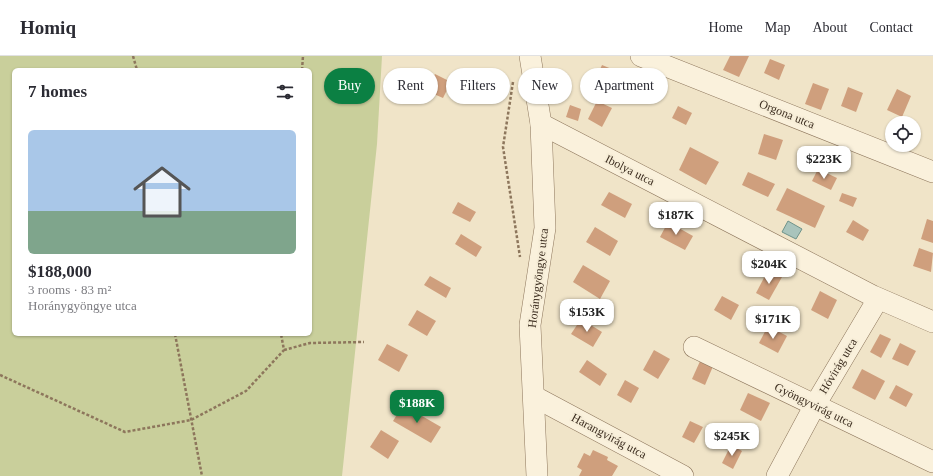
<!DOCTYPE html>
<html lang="en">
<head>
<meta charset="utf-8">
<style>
	body { margin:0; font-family:"Times New Roman",serif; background:#f7f7f7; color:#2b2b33; height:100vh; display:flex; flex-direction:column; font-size:15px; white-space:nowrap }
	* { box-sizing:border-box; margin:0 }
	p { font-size:13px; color:#7c7c81 }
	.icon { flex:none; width:22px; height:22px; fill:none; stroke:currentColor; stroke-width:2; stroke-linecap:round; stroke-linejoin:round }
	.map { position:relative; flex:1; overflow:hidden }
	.sheet { position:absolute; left:12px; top:12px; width:300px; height:268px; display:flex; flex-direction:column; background:#fff; border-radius:6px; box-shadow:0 1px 3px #0004 }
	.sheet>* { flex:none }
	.banner { position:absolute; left:324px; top:12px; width:380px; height:36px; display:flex; gap:8px }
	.buttons { position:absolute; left:885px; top:60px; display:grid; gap:8px }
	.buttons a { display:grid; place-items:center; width:36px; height:36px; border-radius:50%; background:#fff; box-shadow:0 1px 3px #0004; font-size:20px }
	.price { position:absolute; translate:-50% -34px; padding:0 9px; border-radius:8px; background:#fff; color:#222; font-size:13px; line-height:26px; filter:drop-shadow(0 1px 2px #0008) }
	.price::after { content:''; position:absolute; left:50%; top:24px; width:12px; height:9px; margin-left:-6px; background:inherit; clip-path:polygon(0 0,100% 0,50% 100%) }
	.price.current { background:#0b8043; color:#fff }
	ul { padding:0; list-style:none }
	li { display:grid; align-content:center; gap:8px; height:212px; padding:0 16px }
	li+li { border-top:1px solid #e1e1e2 }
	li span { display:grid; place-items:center; height:124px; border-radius:6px; color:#555 }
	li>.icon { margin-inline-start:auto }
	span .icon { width:72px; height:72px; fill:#fffc; stroke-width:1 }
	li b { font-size:17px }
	h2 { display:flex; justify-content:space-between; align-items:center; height:48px; padding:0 16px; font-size:17px }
	.tag { padding:0 14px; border-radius:18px; background:#fff; box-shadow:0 1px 3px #0004; font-size:14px; line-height:36px }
	.tag.current { background:#0b8043; color:#fff }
	header { display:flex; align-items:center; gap:24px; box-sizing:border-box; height:56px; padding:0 20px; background:#fff; border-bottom:1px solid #e1e1e2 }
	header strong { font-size:19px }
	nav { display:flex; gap:22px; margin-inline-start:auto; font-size:14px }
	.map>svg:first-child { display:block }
	.green { fill:#c9cf9b; fill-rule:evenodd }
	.water { fill:#a9c4bc; stroke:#6f938a }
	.building { fill:#cf9f7d }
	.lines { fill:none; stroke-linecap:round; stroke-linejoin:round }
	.street-casing { stroke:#8d765c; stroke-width:22 }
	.path { stroke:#8d765c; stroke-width:2.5; stroke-dasharray:3 2; stroke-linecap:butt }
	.street { stroke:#faf1dc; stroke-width:21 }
	.labels { text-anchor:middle; stroke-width:4; stroke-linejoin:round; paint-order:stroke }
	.street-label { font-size:12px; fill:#3d2e20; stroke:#f7eed8 }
</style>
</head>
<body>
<header>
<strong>Homiq</strong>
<nav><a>Home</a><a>Map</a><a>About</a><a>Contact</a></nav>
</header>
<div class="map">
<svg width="933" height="420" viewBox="0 0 933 420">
	<rect width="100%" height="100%" fill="#f0e4c8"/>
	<path class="green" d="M0 0H382L377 88 342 420H0ZM14 14H310V278H14Z"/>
	<path class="water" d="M788 165 802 173 796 183 782 176Z"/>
	<g class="building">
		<path d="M730 0H749L739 21 723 14Z"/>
		<path d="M770 3 785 9 779 24 764 17Z"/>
		<path d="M602 9 636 23 626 45 592 31Z"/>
		<path d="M435 18 451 26 443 42 427 35Z"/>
		<path d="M463 23 477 29 472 42 458 36Z"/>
		<path d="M813 27 829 33 821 54 805 48Z"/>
		<path d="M848 31 863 37 856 56 841 50Z"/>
		<path d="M897 33 911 40 902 61 887 54Z"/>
		<path d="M597 45 612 52 602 71 588 63Z"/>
		<path d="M570 49 581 53 578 65 566 61Z"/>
		<path d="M678 50 692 57 686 69 672 62Z"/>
		<path d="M764 78 783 84 776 104 758 98Z"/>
		<path d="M690 91 719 106 706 129 679 114Z"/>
		<path d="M818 113 837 122 831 134 812 125Z"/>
		<path d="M748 116 775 128 768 141 742 129Z"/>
		<path d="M787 132 825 150 815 172 776 154Z"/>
		<path d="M609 136 632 148 625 162 601 149Z"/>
		<path d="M842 137 857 142 853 151 839 145Z"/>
		<path d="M458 146 476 156 470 166 452 157Z"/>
		<path d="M927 163 933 165V187L921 183Z"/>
		<path d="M853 164 869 174 863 185 846 176Z"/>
		<path d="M668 166 693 180 685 194 660 181Z"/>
		<path d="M595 171 618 185 610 200 586 186Z"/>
		<path d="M461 178 482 191 476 201 455 188Z"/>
		<path d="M919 192 933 197 931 216 913 210Z"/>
		<path d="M583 209 610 225 600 243 573 226Z"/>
		<path d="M768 214 782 221 769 244 756 237Z"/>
		<path d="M430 220 451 232 446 242 424 229Z"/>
		<path d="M820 235 837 244 828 263 811 254Z"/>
		<path d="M722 240 739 249 731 264 714 254Z"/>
		<path d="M417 254 436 265 427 280 408 269Z"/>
		<path d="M581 263 602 276 593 291 571 278Z"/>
		<path d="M768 270 787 280 778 297 759 287Z"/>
		<path d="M880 278 891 283 881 302 870 296Z"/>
		<path d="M900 287 916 295 908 310 892 303Z"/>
		<path d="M387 288 408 299 399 316 378 304Z"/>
		<path d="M654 294 670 303 658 323 643 314Z"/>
		<path d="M701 303 714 308 705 329 692 323Z"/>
		<path d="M587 304 607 318 600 330 579 316Z"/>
		<path d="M862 313 885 325 875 344 852 332Z"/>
		<path d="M625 324 639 332 631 347 617 339Z"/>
		<path d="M896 329 913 338 906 351 889 342Z"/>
		<path d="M748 337 770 347 761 365 740 354Z"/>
		<path d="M403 349 441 371 431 387 393 365Z"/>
		<path d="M690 365 703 371 694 387 682 381Z"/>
		<path d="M381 374 399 385 388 403 370 391Z"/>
		<path d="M731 389 742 395 733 413 722 407Z"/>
		<path d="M593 394 608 401 607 404 618 410 612 420H579L582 414 577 411 584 397 590 400Z"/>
	</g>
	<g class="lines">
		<defs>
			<g id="street">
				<path d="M530 0 541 68 545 172 530 269 537 420"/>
				<path d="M641 0 933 116"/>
				<path d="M541 68 873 240 933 266"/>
				<path d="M694 291 933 406"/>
				<path d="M535 341 683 420"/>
				<path d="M777 420 815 349 878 243"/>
			</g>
		</defs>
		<use href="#street" class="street-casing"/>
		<g class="path">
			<path d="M133 0 137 14"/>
			<path d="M302 14 303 0"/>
			<path d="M513 26 503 91 520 201"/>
			<path d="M175 278 202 420"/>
			<path d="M284 294 310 287 364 286"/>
			<path d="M0 319 125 376 191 364 246 335 284 294 281 278"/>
		</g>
		<use href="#street" class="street"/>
	</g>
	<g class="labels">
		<g class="street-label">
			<text transform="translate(787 58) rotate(22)" y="4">Orgona utca</text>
			<text transform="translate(630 114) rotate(27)" y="4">Ibolya utca</text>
			<text transform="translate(538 222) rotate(-83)" y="4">Horánygyöngye utca</text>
			<text transform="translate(838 310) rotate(-59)" y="4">Hóvirág utca</text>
			<text transform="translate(814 349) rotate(26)" y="4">Gyöngyvirág utca</text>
			<text transform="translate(609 380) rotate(28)" y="4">Harangvirág utca</text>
		</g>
	</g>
</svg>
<div class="buttons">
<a><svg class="icon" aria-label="locate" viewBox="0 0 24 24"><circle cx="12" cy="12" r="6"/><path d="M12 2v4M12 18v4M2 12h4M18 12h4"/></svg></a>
</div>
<b class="price" style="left:824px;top:124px">$223K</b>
<b class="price" style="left:676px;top:180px">$187K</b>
<b class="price" style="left:769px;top:229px">$204K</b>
<b class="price" style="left:587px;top:277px">$153K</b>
<b class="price" style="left:773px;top:284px">$171K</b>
<b class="price current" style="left:417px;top:368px">$188K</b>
<b class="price" style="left:732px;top:401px">$245K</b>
<div class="banner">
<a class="tag current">Buy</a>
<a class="tag">Rent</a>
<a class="tag">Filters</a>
<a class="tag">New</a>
<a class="tag">Apartment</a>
</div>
<section class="sheet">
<h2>7 homes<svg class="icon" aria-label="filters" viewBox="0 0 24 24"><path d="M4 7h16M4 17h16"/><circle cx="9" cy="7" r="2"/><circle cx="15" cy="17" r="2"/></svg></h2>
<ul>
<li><span style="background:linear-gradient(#a9c7e8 65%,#7fa58c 0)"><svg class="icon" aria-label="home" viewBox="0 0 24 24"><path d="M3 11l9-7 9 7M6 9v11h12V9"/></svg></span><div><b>$188,000</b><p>3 rooms · 83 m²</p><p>Horánygyöngye utca</p></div></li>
</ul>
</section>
</div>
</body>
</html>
